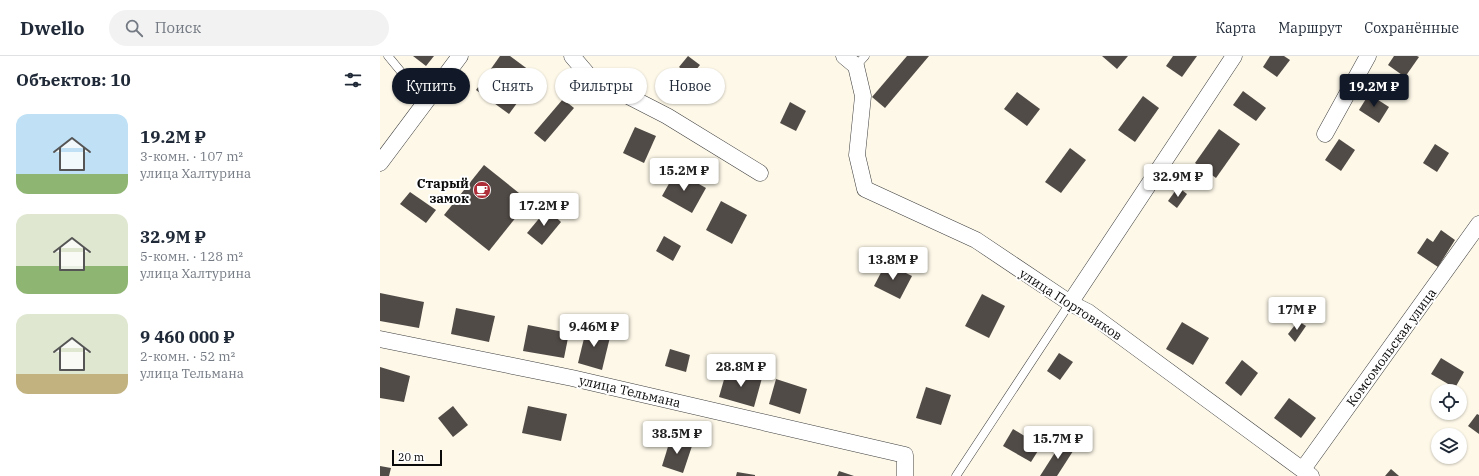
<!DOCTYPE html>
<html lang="ru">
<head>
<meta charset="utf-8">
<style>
	body { margin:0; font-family:"IBM Plex Serif",serif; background:#f2f2f3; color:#1f2937; height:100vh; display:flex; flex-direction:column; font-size:15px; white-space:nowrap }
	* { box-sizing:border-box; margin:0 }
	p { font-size:13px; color:#747a83 }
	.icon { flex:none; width:22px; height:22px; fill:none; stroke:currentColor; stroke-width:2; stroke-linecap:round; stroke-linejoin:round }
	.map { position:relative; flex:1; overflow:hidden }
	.drawer { display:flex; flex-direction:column; background:#fff; width:380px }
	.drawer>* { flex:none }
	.guide { position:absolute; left:12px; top:12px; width:380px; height:36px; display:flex; gap:8px }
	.tools { position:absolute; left:1051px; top:328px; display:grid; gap:8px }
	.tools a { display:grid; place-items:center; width:36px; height:36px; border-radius:50%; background:#fff; box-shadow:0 1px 3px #0004; font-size:20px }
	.scale { position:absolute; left:12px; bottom:10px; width:50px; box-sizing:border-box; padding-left:4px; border:2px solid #0a0a0a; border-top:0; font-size:11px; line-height:14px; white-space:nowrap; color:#0a0a0a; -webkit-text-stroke:3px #fff; paint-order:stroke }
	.price { position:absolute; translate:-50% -34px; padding:0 9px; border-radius:4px; background:#fff; color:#222; font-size:13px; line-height:26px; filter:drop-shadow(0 1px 2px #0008) }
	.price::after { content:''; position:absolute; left:50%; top:24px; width:12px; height:9px; margin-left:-6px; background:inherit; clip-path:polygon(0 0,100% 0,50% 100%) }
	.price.active { background:#111827; color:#fff }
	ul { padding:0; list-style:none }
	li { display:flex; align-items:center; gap:12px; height:100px; padding:0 16px }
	li span { display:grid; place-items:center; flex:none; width:112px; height:80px; border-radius:12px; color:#555 }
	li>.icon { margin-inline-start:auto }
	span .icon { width:48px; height:48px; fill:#fffc; stroke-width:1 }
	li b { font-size:17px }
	h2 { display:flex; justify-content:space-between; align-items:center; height:48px; padding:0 16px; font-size:17px }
	.chip { padding:0 14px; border-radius:18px; background:#fff; box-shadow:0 1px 3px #0004; font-size:14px; line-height:36px }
	.chip.active { background:#111827; color:#fff }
	header { display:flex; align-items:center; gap:24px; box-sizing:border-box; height:56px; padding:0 20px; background:#fff; border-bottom:1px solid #e0e1e3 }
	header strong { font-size:19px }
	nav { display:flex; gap:22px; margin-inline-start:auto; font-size:14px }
	.search { width:280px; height:36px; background:#f2f2f3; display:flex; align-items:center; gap:10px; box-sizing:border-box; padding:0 14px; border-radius:22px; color:#747a83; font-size:15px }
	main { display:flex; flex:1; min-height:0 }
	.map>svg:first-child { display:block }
	.building { fill:#514b47 }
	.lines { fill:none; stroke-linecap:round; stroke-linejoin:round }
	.service-casing { stroke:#3d3d3d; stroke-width:9 }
	.minor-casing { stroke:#3d3d3d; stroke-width:17 }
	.service { stroke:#fff; stroke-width:8 }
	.minor { stroke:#fff; stroke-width:16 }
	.labels { text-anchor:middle; stroke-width:4; stroke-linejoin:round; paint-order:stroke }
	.poi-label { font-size:13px; font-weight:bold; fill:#0a0a0a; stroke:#fff; text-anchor:end }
	.street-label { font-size:13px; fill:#0a0a0a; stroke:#fff }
</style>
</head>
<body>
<header>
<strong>Dwello</strong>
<div class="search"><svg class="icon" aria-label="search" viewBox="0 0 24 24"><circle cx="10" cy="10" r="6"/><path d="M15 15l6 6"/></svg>Поиск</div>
<nav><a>Карта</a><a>Маршрут</a><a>Сохранённые</a></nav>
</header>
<main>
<section class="drawer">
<h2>Объектов: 10<svg class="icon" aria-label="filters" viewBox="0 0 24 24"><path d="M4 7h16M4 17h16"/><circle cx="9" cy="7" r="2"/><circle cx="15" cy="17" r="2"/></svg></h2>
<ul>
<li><span style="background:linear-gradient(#bfe0f5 75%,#8fb573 0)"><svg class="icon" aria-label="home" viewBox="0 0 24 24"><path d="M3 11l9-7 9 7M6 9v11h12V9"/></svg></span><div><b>19.2M ₽</b><p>3-комн. · 107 m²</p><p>улица Халтурина</p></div></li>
<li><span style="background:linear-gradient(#dfe7d0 65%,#8fb573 0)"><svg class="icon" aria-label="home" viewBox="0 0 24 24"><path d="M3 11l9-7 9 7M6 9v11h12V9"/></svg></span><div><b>32.9M ₽</b><p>5-комн. · 128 m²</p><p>улица Халтурина</p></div></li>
<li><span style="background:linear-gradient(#dfe7d0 75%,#c2b280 0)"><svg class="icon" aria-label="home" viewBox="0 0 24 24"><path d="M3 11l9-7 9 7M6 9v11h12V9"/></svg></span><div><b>9 460 000 ₽</b><p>2-комн. · 52 m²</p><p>улица Тельмана</p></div></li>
</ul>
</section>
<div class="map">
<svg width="1099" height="420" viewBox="0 0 1099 420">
	<rect width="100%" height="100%" fill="#fdf8e8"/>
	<g class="building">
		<path d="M33 0H54L46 10Z"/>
		<path d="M120 0H130L157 20 129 58 96 34Z"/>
		<path d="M308 0 320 9 311 20 299 11Z"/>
		<path d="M527 0H549L505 52 492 41Z"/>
		<path d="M722 0H748L737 13Z"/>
		<path d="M793 0H817L802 21 786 10Z"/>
		<path d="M890 0H904L910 4 897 21 883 11Z"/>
		<path d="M1014 0H1037L1039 1 1025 21 1008 9Z"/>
		<path d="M863 35 886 52 876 65 853 49Z"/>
		<path d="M637 36 660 53 647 70 624 53Z"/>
		<path d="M989 38 1009 51 999 67 979 54Z"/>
		<path d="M763 40 779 52 755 86 738 74Z"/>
		<path d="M183 43 194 52 165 86 154 77Z"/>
		<path d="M410 46 426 55 416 75 400 67Z"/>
		<path d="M255 71 276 80 264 107 243 97Z"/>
		<path d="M839 73 860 88 836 122 815 107Z"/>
		<path d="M959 83 975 94 961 115 945 104Z"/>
		<path d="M1055 88 1069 97 1057 116 1043 107Z"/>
		<path d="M690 92 706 104 681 137 665 126Z"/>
		<path d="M104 109 149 145 109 195 64 159Z"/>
		<path d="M296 115 326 132 312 157 282 140Z"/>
		<path d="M798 131 807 138 797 152 788 145Z"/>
		<path d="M30 136 56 154 46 167 20 148Z"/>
		<path d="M341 145 367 159 352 188 326 174Z"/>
		<path d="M167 153 181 166 162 189 147 177Z"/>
		<path d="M1061 174 1075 184 1058 211 1037 197 1047 182 1053 186Z"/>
		<path d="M284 180 301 190 293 205 276 195Z"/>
		<path d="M506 207 532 220 520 243 494 230Z"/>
		<path d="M0 237 44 246 39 272 0 265Z"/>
		<path d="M602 238 625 250 609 282 585 270Z"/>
		<path d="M76 252 115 260 109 286 71 278Z"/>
		<path d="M918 265 926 270 915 286 908 278Z"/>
		<path d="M802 266 829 282 813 309 786 293Z"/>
		<path d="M148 269 189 277 184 302 143 295Z"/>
		<path d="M207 270 231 277 222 314 198 307Z"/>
		<path d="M290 293 310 299 306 316 285 310Z"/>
		<path d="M679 297 693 306 680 324 667 315Z"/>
		<path d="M1061 302 1084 316 1075 332 1051 318Z"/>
		<path d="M862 304 878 317 861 340 845 327Z"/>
		<path d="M0 311 30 320 24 346 0 342Z"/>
		<path d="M347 313 382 322 374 351 339 341Z"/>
		<path d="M396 323 427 333 420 358 389 348Z"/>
		<path d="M546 331 571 339 561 369 536 362Z"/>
		<path d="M909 342 936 362 921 382 894 362Z"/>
		<path d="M73 350 88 369 73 381 58 362Z"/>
		<path d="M148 350 187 358 181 385 142 377Z"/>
		<path d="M1097 358 1099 359V378L1088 370Z"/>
		<path d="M633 373 661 390 651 406 623 390Z"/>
		<path d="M291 381 313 387 303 417 282 410Z"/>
		<path d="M683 384 695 392 677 420H660Z"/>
		<path d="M0 410 11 412 9 420H0Z"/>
		<path d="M1011 413 1019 420H1005Z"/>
		<path d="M459 415 474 420H457Z"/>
		<path d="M357 416 375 419V420H356Z"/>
	</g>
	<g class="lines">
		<defs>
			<g id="service">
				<path d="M8 0 46 46"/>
				<path d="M476 10 485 0"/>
				<path d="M576 420 690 247"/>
			</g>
			<g id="minor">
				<path d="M192 0 209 20 287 60 380 117"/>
				<path d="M464 0 476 10 483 40 477 99 485 133 596 184 690 247 708 256 931 420"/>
				<path d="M945 78 988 0"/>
				<path d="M0 107 80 0"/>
				<path d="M690 247 854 0"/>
				<path d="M0 283 192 322 525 399V420"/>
				<path d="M923 413 1099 168"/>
			</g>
		</defs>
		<use href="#service" class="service-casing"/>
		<use href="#minor" class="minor-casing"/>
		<use href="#service" class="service"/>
		<use href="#minor" class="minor"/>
	</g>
	<defs>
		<symbol id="cafe-disc" viewBox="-11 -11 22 22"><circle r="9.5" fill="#ad2e39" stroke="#fff"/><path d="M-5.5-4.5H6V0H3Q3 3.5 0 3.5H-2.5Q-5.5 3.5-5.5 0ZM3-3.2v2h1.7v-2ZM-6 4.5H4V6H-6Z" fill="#fff"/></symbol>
	</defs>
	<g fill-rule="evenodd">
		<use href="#cafe-disc" x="92" y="124" width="20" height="20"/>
	</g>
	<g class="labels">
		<g class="poi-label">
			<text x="89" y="132">Cтарый<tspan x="89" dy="15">замок</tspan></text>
		</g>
		<g class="street-label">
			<text transform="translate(691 248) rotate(33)" y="5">улица Портовиков</text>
			<text transform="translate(1011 291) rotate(-54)" y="5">Комсомольская улица</text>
			<text transform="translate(250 335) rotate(13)" y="5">улица Тельмана</text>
		</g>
	</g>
</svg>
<div class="tools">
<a><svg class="icon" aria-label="locate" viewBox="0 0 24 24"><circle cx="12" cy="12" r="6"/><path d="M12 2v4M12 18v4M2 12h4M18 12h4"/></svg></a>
<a><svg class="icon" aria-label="layers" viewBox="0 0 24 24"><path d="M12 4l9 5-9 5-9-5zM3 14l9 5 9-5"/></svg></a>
</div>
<div class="scale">20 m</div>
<b class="price active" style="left:994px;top:52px">19.2M ₽</b>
<b class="price" style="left:304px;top:136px">15.2M ₽</b>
<b class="price" style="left:798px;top:142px">32.9M ₽</b>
<b class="price" style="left:164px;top:171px">17.2M ₽</b>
<b class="price" style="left:513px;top:225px">13.8M ₽</b>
<b class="price" style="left:917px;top:275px">17M ₽</b>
<b class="price" style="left:214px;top:292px">9.46M ₽</b>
<b class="price" style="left:361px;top:332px">28.8M ₽</b>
<b class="price" style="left:297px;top:399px">38.5M ₽</b>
<b class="price" style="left:678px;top:404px">15.7M ₽</b>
<div class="guide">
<a class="chip active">Купить</a>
<a class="chip">Снять</a>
<a class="chip">Фильтры</a>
<a class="chip">Новое</a>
</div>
</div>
</main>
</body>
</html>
